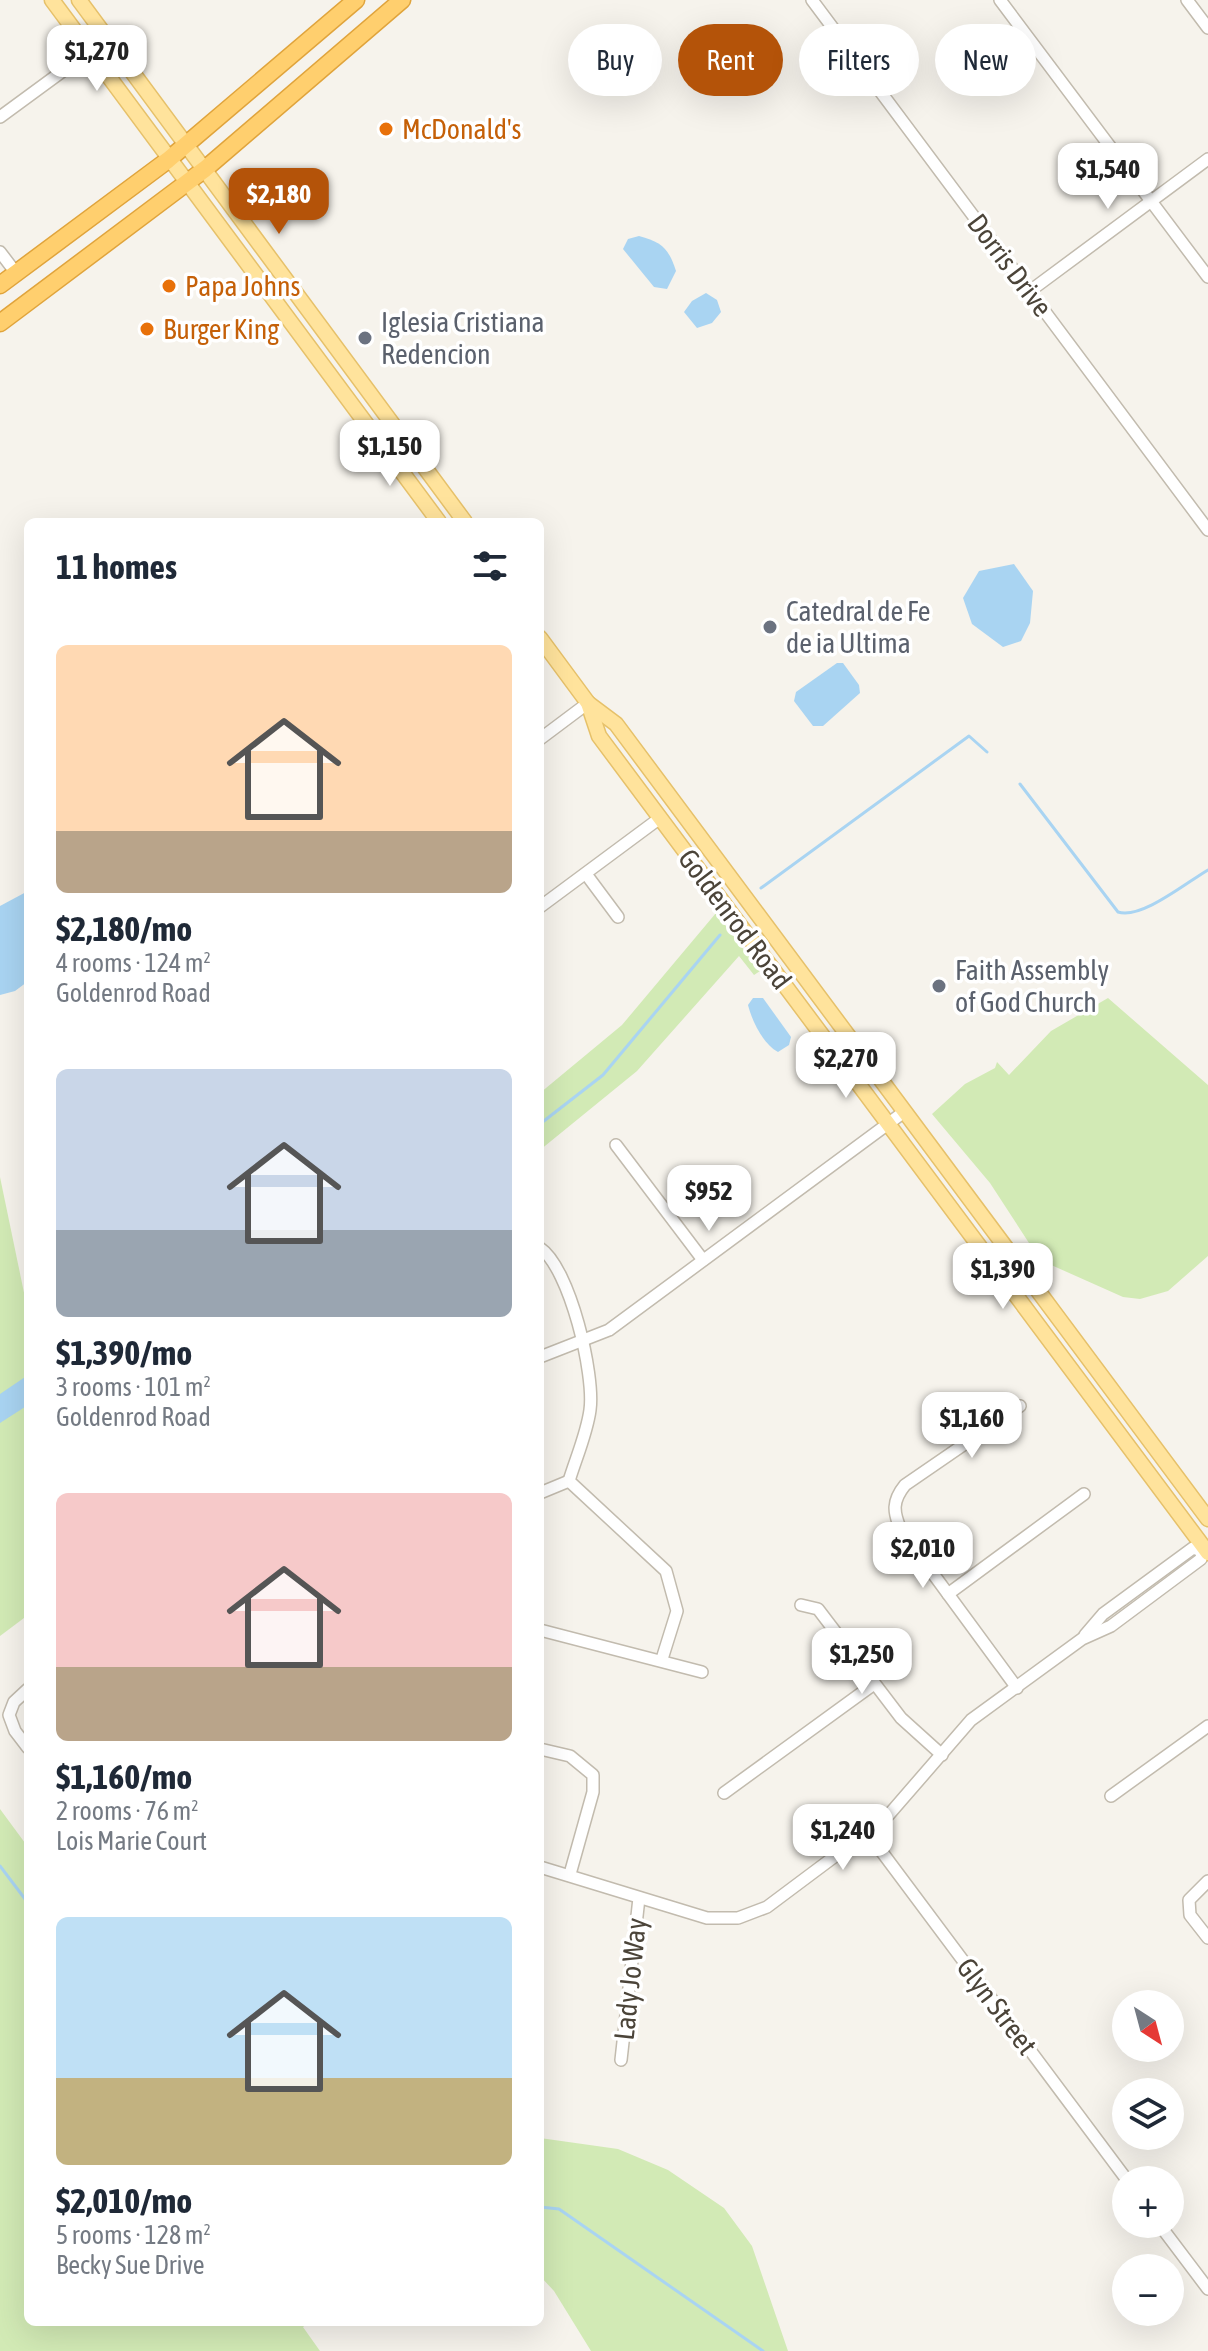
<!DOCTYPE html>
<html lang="en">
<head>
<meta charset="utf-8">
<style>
	body { margin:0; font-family:"Asap Condensed",sans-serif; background:#f2f2f3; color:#1f2937; height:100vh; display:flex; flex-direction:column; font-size:30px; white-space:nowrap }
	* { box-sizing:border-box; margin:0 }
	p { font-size:26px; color:#747a83 }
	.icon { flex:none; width:44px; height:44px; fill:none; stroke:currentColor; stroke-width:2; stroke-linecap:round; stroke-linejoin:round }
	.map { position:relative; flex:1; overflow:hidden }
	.sheet { position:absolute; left:24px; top:518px; width:520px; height:1808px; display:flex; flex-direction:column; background:#fff; border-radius:12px; box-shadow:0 8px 32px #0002 }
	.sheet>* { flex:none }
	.banner { position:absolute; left:568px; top:24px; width:520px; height:72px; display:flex; gap:16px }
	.needle { width:52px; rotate:144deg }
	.tools { position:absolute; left:1112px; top:1990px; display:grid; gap:16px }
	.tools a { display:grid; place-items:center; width:72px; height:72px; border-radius:50%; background:#fff; box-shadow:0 8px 32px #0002; font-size:40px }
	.price { position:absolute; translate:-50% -68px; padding:0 18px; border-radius:16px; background:#fff; color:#222; font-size:26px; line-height:52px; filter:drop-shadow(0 2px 4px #0008) }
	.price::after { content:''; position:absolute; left:50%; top:48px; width:24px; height:18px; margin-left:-12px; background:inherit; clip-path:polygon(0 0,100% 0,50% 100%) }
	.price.selected { background:#b45309; color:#fff }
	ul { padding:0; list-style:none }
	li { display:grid; align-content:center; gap:16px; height:424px; padding:0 32px }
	li span { display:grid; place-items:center; height:248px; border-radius:12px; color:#555 }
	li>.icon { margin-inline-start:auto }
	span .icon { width:144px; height:144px; fill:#fffc; stroke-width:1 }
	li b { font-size:34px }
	h2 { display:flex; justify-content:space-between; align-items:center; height:96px; padding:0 32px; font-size:34px }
	.pill { padding:0 28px; border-radius:36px; background:#fff; box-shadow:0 8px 32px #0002; font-size:28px; line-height:72px }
	.pill.selected { background:#b45309; color:#fff }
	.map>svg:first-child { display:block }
	.green { fill:#d2eab5 }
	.water { fill:#a9d4f2 }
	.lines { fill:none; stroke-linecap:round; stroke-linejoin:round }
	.stream { stroke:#a9d4f2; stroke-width:3 }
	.minor-casing { stroke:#c2bbae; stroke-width:14 }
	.major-casing { stroke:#e6c16a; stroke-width:17 }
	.highway-casing { stroke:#e0a43c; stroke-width:19 }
	.minor { stroke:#fff; stroke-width:11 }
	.major { stroke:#ffe39c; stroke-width:14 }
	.highway { stroke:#ffcf6e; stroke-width:16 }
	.food-dot { fill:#e8710a; stroke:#fff; stroke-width:3 }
	.worship-dot { fill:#6b7280; stroke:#fff; stroke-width:3 }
	.labels { text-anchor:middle; stroke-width:7; stroke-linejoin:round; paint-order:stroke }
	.food-label { font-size:28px; fill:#c56008; stroke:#fff; text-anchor:start }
	.street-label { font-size:28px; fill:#4b4439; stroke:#fff }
	.worship-label { font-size:28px; fill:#5b616d; stroke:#fff; text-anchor:start }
</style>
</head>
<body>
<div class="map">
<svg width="1208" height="2351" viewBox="0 0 1208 2351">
	<rect width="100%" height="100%" fill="#f6f3ec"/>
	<g class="green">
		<path d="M716 913 760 971 754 975 739 956 637 1071 540 1150V1093L622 1025Z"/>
		<path d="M1108 998 1208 1085V1256L1168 1291 1140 1299 1123 1297 1040 1260 990 1183 932 1114 965 1084 995 1068 997 1062 1009 1075 1051 1031Z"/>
		<path d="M0 1177 28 1312V1615L0 1636Z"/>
		<path d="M0 1809 28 1847V2322H309L303 2327 320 2351H0Z"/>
		<path d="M540 2138 618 2149 668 2170 724 2208 752 2246 788 2351H591L554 2291 540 2276Z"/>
	</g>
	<g class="water">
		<path d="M639 236C662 242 669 249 676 271L667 289 654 287 623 249 628 239Z"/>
		<path d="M706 293 717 300 721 312 712 323 697 328 684 312 692 301Z"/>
		<path d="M1014 564 1033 591 1030 623 1021 641 1003 647 972 624 963 598 979 571Z"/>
		<path d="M837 663H843L859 685 860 693 823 726H813L794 701 796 692Z"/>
		<path d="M28 891 27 982 15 991 0 995V906Z"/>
		<path d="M753 998H763L791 1037 789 1045 778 1052C763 1044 752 1021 748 1005Z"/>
		<path d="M28 1375V1405L0 1423V1394Z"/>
	</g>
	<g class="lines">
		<g class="stream">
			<path d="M1020 784 1118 912C1141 920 1187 882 1208 870"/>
			<path d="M761 888 969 736 987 752"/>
			<path d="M540 1124 603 1075 720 935"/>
			<path d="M0 1866 28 1903"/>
			<path d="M540 2207 559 2209 763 2351"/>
		</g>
		<defs>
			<g id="minor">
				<path d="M812 0 1208 530"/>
				<path d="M1000 0 1208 277"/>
				<path d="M1187 0 1208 28"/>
				<path d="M0 117 90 51"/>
				<path d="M0 252 16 273"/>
				<path d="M1030 291 1208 159"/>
				<path d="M540 739 588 703"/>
				<path d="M586 874 618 917"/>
				<path d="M540 907 660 818"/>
				<path d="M616 1145 703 1260"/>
				<path d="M540 1248C570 1268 595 1375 590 1410 587 1433 576 1458 569 1481L666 1571 677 1611 662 1659"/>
				<path d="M540 1357 609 1330 904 1112"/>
				<path d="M540 1493 569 1481"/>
				<path d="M948 1594 1084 1494"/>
				<path d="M801 1605 818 1609 901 1718 942 1755"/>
				<path d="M540 1630 702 1672"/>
				<path d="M1085 1635 1103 1614 1193 1548 1202 1551"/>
				<path d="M1017 1688 901 1530C893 1512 892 1501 905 1485L1020 1406"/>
				<path d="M28 1689 14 1702 9 1715 15 1731 28 1748"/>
				<path d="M540 1749 570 1756 593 1775V1792L570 1874"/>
				<path d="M724 1793 874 1684"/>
				<path d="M1111 1796 1208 1726"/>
				<path d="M867 1832 1127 2180"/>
				<path d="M540 1867 707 1918H738L767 1907 886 1818 971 1720 1082 1639 1111 1626 1201 1559 1202 1551 1208 1547"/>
				<path d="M1208 1881 1189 1900 1190 1915 1208 1938"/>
				<path d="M621 2060 639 1898"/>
				<path d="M1159 2224 1208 2289"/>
			</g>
			<g id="major">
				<path d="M52 0 439 522"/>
				<path d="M79 0 465 522"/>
				<path d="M540 638 588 703 599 736 1208 1553"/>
				<path d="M588 703 616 724 1208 1519"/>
			</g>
			<g id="highway">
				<path d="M0 285 168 160 356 0"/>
				<path d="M0 323 205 169 402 0"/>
			</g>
		</defs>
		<use href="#minor" class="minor-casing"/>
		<use href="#major" class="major-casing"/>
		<use href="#highway" class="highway-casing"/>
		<use href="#minor" class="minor"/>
		<use href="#major" class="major"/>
		<use href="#highway" class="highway"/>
	</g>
	<g class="food-dot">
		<circle cx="386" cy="129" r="8"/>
		<circle cx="169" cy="286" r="8"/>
		<circle cx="147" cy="329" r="8"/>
	</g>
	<g class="worship-dot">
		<circle cx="365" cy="338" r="8"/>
		<circle cx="770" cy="627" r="8"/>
		<circle cx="939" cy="986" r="8"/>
	</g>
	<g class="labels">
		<g class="food-label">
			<text x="402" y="139">McDonald's</text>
			<text x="185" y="296">Papa Johns</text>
			<text x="163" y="339">Burger King</text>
		</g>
		<g class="street-label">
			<text transform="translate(1010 265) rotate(53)" y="10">Dorris Drive</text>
			<text transform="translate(735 919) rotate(53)" y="10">Goldenrod Road</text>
			<text transform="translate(630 1979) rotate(-84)" y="10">Lady Jo Way</text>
			<text transform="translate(997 2006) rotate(53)" y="10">Glyn Street</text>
		</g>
		<g class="worship-label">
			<text x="381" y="332">Iglesia Cristiana<tspan x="381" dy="32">Redencion</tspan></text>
			<text x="786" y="621">Catedral de Fe<tspan x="786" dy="32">de ia Ultima</tspan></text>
			<text x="955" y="980">Faith Assembly<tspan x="955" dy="32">of God Church</tspan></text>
		</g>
	</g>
</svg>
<div class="tools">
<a><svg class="needle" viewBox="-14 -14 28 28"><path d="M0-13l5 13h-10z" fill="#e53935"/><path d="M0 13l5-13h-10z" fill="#747a83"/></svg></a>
<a><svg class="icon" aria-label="layers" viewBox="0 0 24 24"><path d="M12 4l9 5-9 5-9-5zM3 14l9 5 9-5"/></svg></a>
<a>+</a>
<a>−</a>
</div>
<b class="price" style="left:97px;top:93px">$1,270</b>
<b class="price" style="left:1108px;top:211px">$1,540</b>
<b class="price selected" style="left:279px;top:236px">$2,180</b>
<b class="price" style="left:390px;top:488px">$1,150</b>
<b class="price" style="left:846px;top:1100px">$2,270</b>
<b class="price" style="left:709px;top:1233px">$952</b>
<b class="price" style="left:1003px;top:1311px">$1,390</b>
<b class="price" style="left:972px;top:1460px">$1,160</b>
<b class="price" style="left:923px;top:1590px">$2,010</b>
<b class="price" style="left:862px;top:1696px">$1,250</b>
<b class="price" style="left:843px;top:1872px">$1,240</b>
<div class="banner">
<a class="pill">Buy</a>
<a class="pill selected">Rent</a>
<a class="pill">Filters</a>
<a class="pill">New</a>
</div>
<section class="sheet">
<h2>11 homes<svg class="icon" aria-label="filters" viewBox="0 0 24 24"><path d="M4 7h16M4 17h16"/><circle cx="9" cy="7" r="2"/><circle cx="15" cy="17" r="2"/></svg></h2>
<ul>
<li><span style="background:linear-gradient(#ffd9b3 75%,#b9a48a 0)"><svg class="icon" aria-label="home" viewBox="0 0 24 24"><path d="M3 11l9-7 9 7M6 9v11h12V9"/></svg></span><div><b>$2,180/mo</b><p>4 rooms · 124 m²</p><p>Goldenrod Road</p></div></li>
<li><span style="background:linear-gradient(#c9d6e8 65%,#9aa5b1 0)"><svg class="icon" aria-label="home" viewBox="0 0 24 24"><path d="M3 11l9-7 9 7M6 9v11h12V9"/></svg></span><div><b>$1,390/mo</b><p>3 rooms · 101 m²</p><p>Goldenrod Road</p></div></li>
<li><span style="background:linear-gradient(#f6c9c9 70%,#b9a48a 0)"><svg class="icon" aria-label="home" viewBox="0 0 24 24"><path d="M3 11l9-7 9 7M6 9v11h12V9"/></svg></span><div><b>$1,160/mo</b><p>2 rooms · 76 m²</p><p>Lois Marie Court</p></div></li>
<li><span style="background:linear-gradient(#bfe0f5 65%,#c2b280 0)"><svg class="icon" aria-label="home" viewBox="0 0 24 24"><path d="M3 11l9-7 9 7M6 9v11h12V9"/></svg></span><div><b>$2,010/mo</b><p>5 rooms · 128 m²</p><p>Becky Sue Drive</p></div></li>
</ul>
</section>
</div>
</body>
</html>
